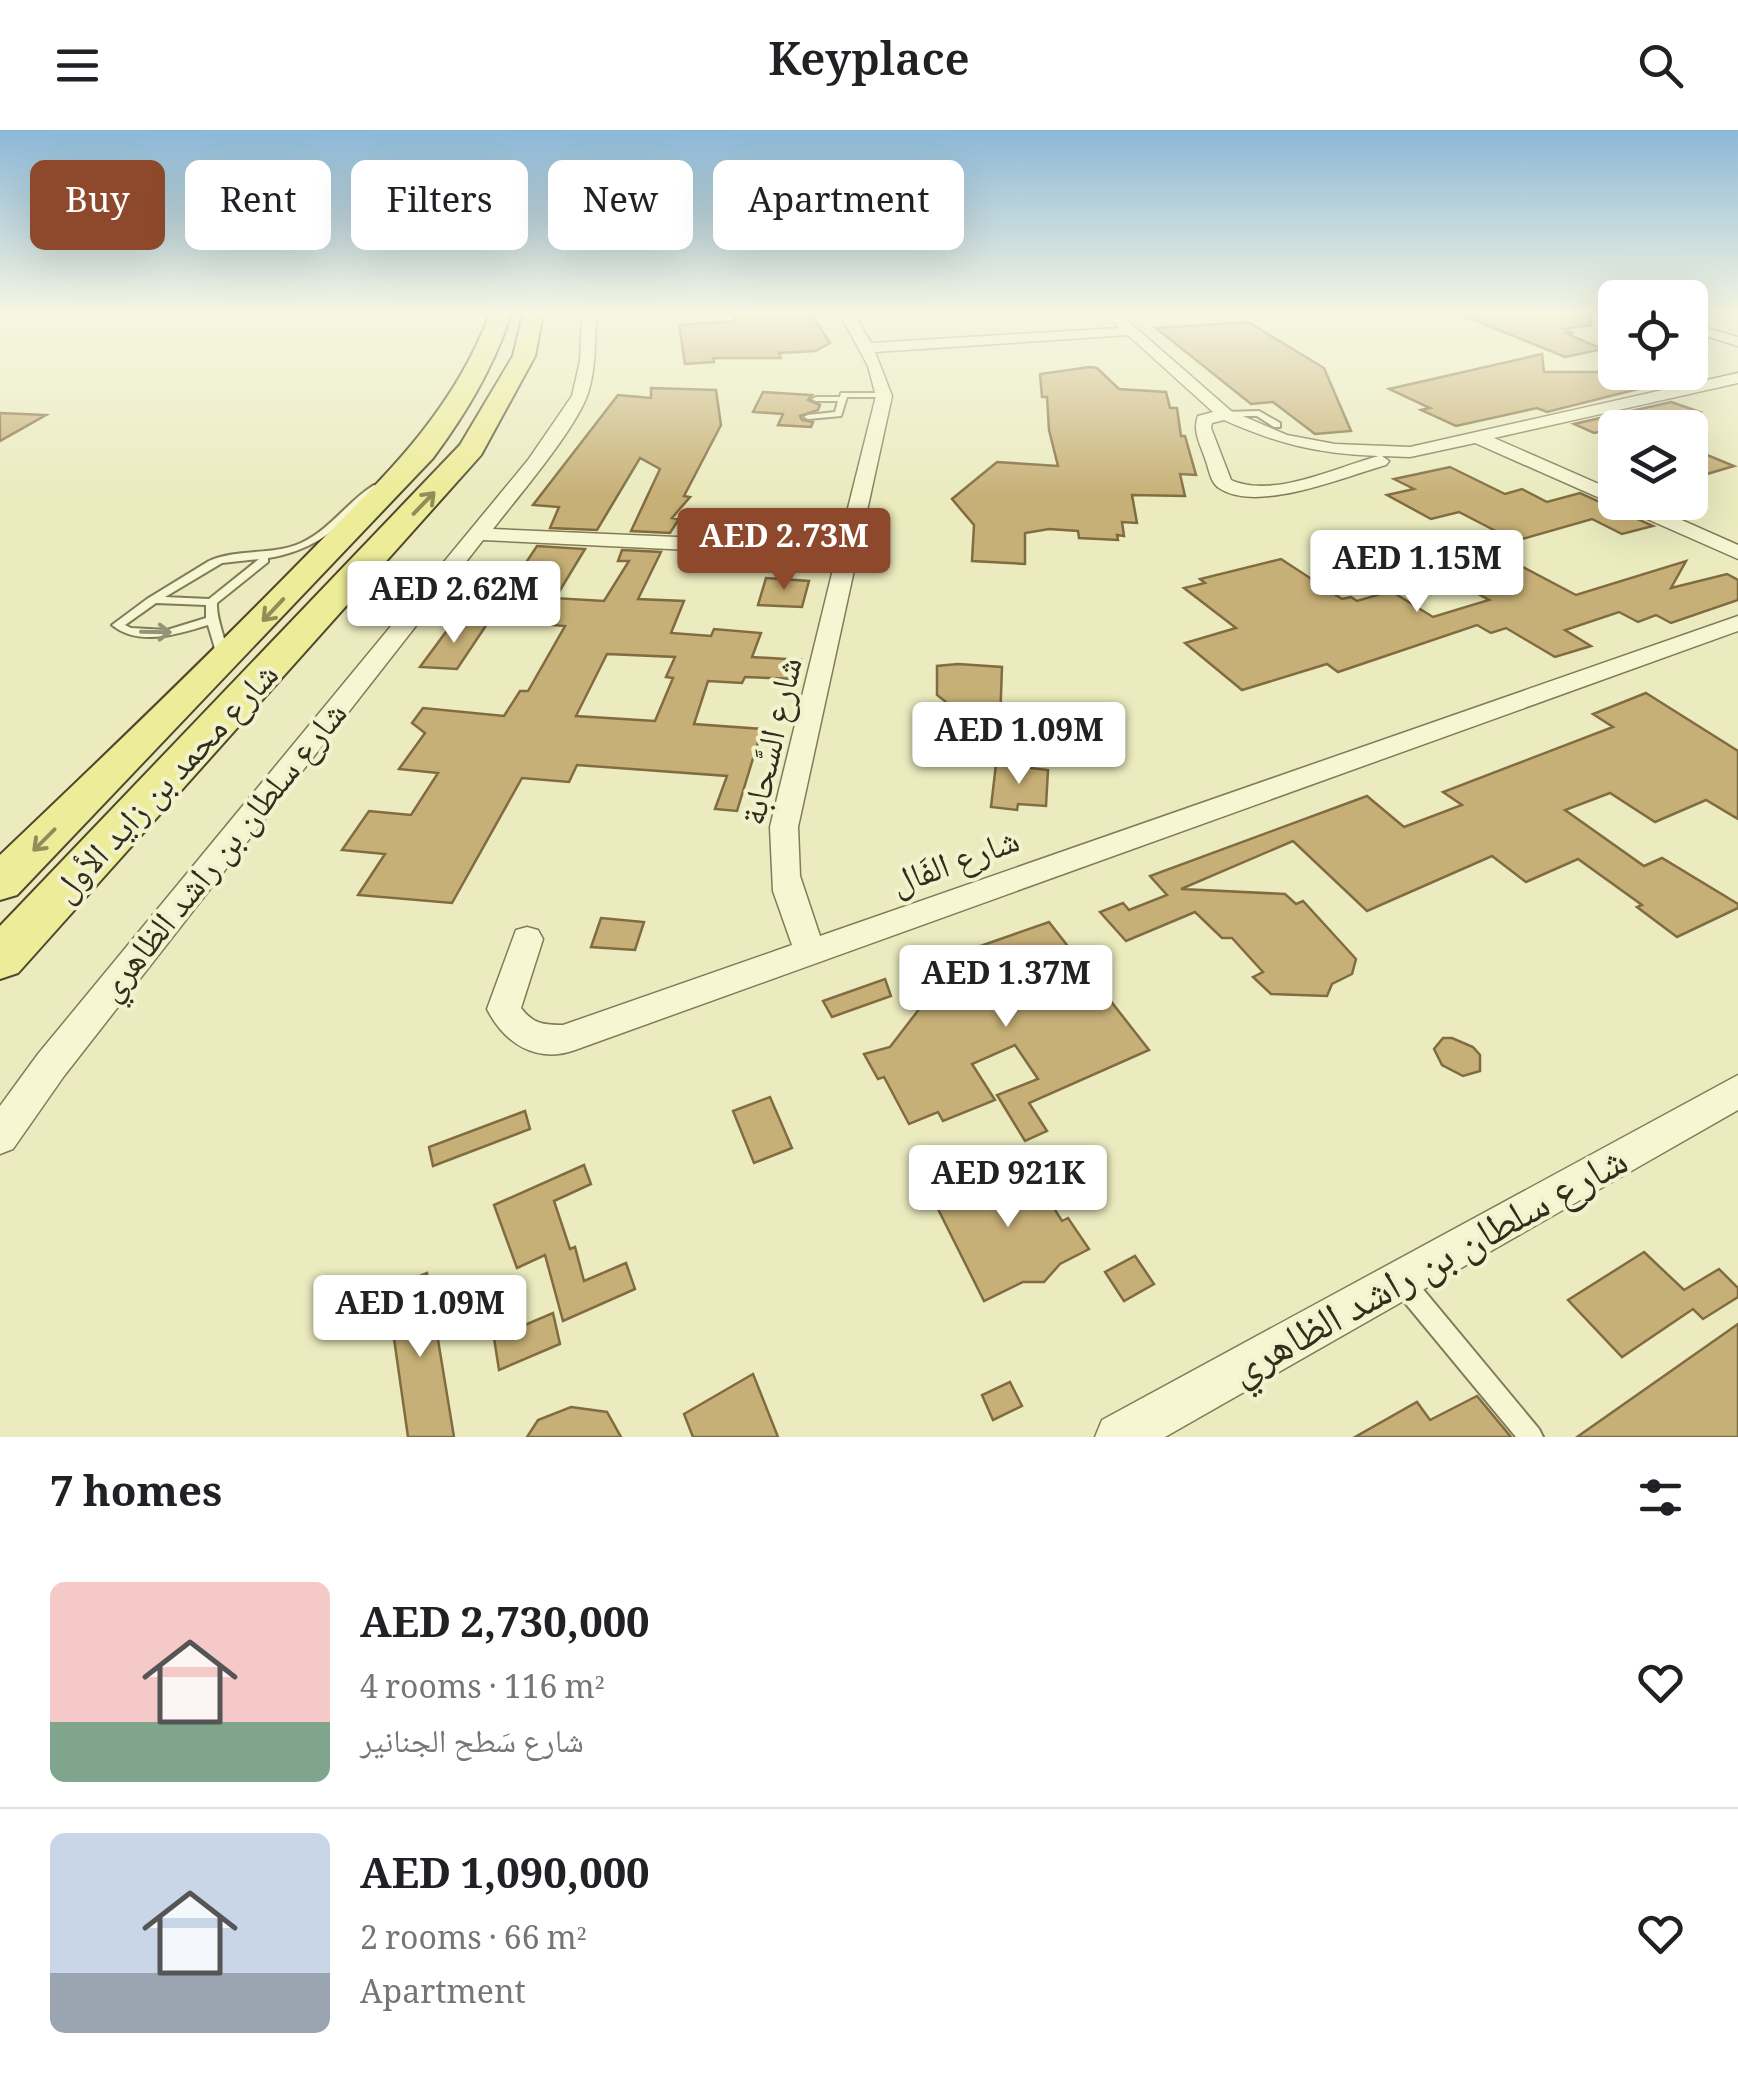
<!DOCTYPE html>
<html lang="en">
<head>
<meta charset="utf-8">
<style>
	body { margin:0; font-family:Georgia,"Noto Naskh Arabic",serif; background:#f6f6f6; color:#202124; height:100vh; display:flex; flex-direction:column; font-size:38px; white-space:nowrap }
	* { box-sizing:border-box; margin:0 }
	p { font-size:32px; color:#757577 }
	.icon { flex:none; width:55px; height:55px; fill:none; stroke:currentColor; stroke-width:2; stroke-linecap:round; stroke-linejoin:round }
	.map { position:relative; height:1307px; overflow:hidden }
	.panel { display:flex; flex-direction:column; background:#fff; flex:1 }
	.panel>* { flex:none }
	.top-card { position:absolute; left:30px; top:30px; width:1000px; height:90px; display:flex; gap:20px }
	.fabs { position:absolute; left:1598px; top:150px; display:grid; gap:20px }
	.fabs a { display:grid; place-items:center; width:110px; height:110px; border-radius:15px; background:#fff; box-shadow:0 10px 40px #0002; font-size:50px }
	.price { position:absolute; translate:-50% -85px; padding:0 22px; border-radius:10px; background:#fff; color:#222; font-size:32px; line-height:65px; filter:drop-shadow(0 2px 5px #0008) }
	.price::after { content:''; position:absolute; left:50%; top:60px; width:30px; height:22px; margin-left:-15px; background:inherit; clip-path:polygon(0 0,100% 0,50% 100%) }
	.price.on { background:#8e492c; color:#fff }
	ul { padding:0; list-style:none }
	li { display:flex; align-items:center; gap:30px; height:250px; padding:0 50px }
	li+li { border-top:2px solid #e0e0e0 }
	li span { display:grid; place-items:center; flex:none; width:280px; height:200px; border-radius:15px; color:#555 }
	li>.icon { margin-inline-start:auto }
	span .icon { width:120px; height:120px; fill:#fffc; stroke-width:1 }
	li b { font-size:42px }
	h2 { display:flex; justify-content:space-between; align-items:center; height:120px; padding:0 50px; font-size:42px }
	.tag { padding:0 35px; border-radius:15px; background:#fff; box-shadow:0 10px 40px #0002; font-size:35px; line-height:90px }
	.tag.on { background:#8e492c; color:#fff }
	header { display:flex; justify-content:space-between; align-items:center; height:130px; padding:0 50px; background:#fff; font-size:45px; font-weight:600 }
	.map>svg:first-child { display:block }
	.building { fill:#c7b077; stroke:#806c40; stroke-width:2.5; fill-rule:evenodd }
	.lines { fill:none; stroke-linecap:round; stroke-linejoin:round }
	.lane-casing { stroke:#827b59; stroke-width:4 }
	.street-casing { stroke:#827b59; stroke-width:3 }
	.primary-casing { stroke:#50482d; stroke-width:4 }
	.lane { fill:#f6f6d2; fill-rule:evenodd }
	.street { fill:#f6f6d2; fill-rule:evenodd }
	.primary { fill:#edec98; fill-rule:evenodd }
	.oneway { stroke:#908d5a }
	.oneway2 { stroke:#949277 }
	.labels { text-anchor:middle; stroke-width:8; stroke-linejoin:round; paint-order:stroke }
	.street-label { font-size:35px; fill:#332e1c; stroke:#f2f3ce }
	.near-street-label { font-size:42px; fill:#332e1c; stroke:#f2f3ce }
</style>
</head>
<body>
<header><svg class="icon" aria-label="menu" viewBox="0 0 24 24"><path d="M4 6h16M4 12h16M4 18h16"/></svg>Keyplace<svg class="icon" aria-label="search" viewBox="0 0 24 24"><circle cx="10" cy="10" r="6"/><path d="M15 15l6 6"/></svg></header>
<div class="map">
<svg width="1738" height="1307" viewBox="0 0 1738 1307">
	<rect width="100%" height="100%" fill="#ebebbf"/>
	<g class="building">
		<path d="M735 184H811L830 213 815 221 779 223 781 228H713L714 232 685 234 679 195 734 191Z"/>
		<path d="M1460 184H1590L1591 195 1564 199 1574 203H1565L1603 219 1565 227Z"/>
		<path d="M1248 192 1324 238 1351 301 1315 304 1273 272 1251 274 1156 198Z"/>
		<path d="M1542 224 1544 242H1665L1666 252 1547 282 1537 278 1456 296 1421 280 1430 278 1389 259Z"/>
		<path d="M1090 237 1097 238 1119 259 1166 262 1170 278H1177L1181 306H1185L1196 345 1180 344 1185 366 1132 365 1137 393 1122 392 1124 406 1117 405 1118 410 1079 408 1078 401 1049 399 1025 403V434L972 431 974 395 952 369 997 332 1058 336 1049 300 1047 267H1042L1040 244Z"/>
		<path d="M651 258 716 260 721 295 684 366 690 367 672 388 679 389 670 403 631 401 660 339 640 328 597 400 550 398 559 377 533 375 618 265 651 268Z"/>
		<path d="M763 262 812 265 808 270 820 275 818 280 800 286 802 290 813 292 811 297 778 295 783 284 753 282Z"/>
		<path d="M1671 272 1700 282 1651 297 1641 293 1594 303 1574 294Z"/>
		<path d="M0 283 46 285 0 311Z"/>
		<path d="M1690 318 1734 336 1690 349Z"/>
		<path d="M1450 337 1505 364 1522 359 1547 372 1580 363 1653 396 1622 404 1592 389 1515 411 1459 382 1431 389 1387 365 1414 359 1394 349Z"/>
		<path d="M537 416 585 419 559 462 509 458Z"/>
		<path d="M622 420 661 422 638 469 684 471 671 503 711 506 714 499 761 503 752 527 801 530 796 549 745 547 742 553 708 551 694 594 762 599 737 681 715 679 727 646 577 635 569 652 522 648 452 773 358 765 385 724 342 720 369 681 411 685 438 643 399 639 425 603 412 593 423 578 504 586 520 561H528L565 496 538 494 554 468 604 471 629 431H618ZM607 524 675 527 666 547 673 548 655 591 576 586Z"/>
		<path d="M1500 425 1576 465 1686 431 1671 458 1727 444 1738 450V470L1671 493 1656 485 1638 492 1619 482 1565 500 1591 516 1555 527 1506 498 1491 503 1477 495 1338 542 1327 534 1242 560 1185 513 1236 498 1184 458 1205 453 1200 449 1281 429 1342 469 1351 467 1357 471 1391 461 1433 487 1489 470 1441 443Z"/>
		<path d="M766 448 809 451 802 477 758 475Z"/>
		<path d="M454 491 487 494 457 539 420 537Z"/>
		<path d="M958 534 1002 537 1000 592 1007 599 1005 619 939 612 946 572 937 565V536Z"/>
		<path d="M1646 563 1738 621V689L1706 670 1655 692 1610 663 1565 680 1644 736 1662 728 1738 774V778L1677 807 1637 777 1642 775 1578 729 1526 752 1492 726 1367 781 1293 711 1181 759 1285 764 1296 774 1303 771 1356 829 1352 844 1332 854 1327 866 1271 864 1253 847 1263 842 1232 808H1222L1195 782 1126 811 1100 782 1123 773 1129 780 1167 765 1150 746 1367 666 1404 697 1462 675 1443 662 1613 597 1593 584Z"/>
		<path d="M996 634 1048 640 1046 676 1018 674 1017 680 991 677Z"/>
		<path d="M601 788 644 792 635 820 591 817Z"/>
		<path d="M1049 792 1149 920 1029 973 1047 1001 1025 1011 997 965 1038 949 1015 915 972 934 995 970 943 991 938 982 909 994 884 947 878 949 864 924 890 917 963 822Z"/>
		<path d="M885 849 891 866 832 887 823 871Z"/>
		<path d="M1443 908H1452L1473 917 1480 925V941L1463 946 1442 935 1434 919Z"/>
		<path d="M770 967 792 1018 754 1033 733 981Z"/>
		<path d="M525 981 530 999 433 1036 429 1017Z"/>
		<path d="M1022 1028 1062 1091 1068 1088 1089 1119 1060 1134 1044 1152H1023L984 1171 933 1069Z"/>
		<path d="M584 1035 591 1054 554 1071 570 1119 575 1117 584 1151 626 1133 635 1159 563 1191 545 1125 517 1138 494 1075Z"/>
		<path d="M1644 1122 1684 1160 1719 1139 1738 1158V1167L1703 1189 1693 1179 1622 1227 1568 1170Z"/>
		<path d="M1135 1126 1154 1154 1124 1171 1105 1142Z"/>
		<path d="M427 1143 454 1307H408L387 1159Z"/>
		<path d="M553 1183 560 1214 499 1240 494 1208Z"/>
		<path d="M1738 1194V1307H1577Z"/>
		<path d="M753 1244 778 1307H693L684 1284Z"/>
		<path d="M1010 1252 1022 1276 993 1290 982 1265Z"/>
		<path d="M1477 1266 1511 1307H1355L1417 1272 1430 1290Z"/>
		<path d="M571 1277 607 1282 621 1307H527L538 1290Z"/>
	</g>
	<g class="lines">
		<defs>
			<g id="lane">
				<path d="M841 263H884L888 265 884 267H847L841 286 808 289 804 287 808 285 835 282 838 271H816L812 269 816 267H840Z"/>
				<path d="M1259 281 1280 293V297H1274L1257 286H1225L1221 284 1225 282Z"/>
				<path d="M374 355 377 356V360C343 394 318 420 268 428V432L217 473C216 494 230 513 226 533L222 534 216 530 214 515 208 495C178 504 139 517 112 495L147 469 209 431C238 418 272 426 301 413 330 400 348 371 374 355ZM259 429 209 469 165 467 222 433ZM156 473 206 475V488L167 500 131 498 125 495Z"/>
				<path d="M1404 1143 1412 1146 1539 1299 1543 1307H1516L1396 1162 1393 1154 1396 1146Z"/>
			</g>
			<g id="street">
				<path d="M582 184H596C595 210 596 238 588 263 577 298 517 368 493 399L839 414 876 266 868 236 840 184H854L871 213 1119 198 1105 184H1120L1231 281 1287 305 1335 314 1410 317 1738 243V253L1494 308 1615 361V372H1641L1738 415V429L1475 313 1410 327 1382 326 1389 331 1386 335C1346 346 1257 384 1219 358 1211 353 1209 340 1206 331 1201 316 1192 301 1198 286L1213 282 1128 205 875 222 892 266 798 697 800 746 820 806 1738 486V501L575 920C536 934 504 913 487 879L516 800 527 797 538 800 543 809 521 878C533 894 544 895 563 895L792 815 773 761 770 697 836 427 483 410 64 946 13 1019 0 1024V976L38 924 528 330 572 266 580 231ZM1224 290C1278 314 1319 324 1379 326 1336 337 1274 369 1231 350L1211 298 1212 293Z"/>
				<path d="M1690 193 1738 207V216L1690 201Z"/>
				<path d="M1738 945V980L1165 1307H1095L1102 1290Z"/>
			</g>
			<g id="primary">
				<path d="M490 184H511C493 238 467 282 433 328L17 765 0 770V725C101 629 201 533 298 434 376 354 449 291 490 184Z"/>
				<path d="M523 184H543L535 226 481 325 18 843 0 849V796L460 315 513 226Z"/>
			</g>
		</defs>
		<use href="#lane" class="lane-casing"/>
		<use href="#street" class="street-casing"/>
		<use href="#primary" class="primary-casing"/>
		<use href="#lane" class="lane"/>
		<use href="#street" class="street"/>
		<use href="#primary" class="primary"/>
	</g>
	<defs><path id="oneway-shaft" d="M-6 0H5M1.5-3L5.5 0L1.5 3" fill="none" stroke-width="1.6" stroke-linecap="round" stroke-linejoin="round" transform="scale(2.5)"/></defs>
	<g class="oneway">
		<use href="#oneway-shaft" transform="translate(424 373) rotate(-46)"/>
		<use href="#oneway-shaft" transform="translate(273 480) rotate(133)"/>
		<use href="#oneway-shaft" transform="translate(44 710) rotate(135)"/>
	</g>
	<use class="oneway2" href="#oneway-shaft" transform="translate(156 502) rotate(1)"/>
	<linearGradient id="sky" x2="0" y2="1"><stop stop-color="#8cb8d7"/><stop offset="0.5" stop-color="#f6f6e2"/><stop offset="1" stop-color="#f6f6e2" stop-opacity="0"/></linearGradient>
	<rect width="1738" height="367" fill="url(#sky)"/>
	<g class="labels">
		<g class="street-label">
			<text transform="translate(771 611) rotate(-77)" y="12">شارع السَّحابة</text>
			<text transform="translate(165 652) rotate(-47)" y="12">شارع محمد بن زايد الأول</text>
			<text transform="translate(222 721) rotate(-51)" y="12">شارع سلطان بن راشد الظاهري</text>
			<text transform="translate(955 731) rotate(-20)" y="12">شارع الفَال</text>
		</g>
		<g class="near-street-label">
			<text transform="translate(1428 1134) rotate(-29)" y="15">شارع سلطان بن راشد الظاهري</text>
		</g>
	</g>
</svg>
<div class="fabs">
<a><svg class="icon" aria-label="locate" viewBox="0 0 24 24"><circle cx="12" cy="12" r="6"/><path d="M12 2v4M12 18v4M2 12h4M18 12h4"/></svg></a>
<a><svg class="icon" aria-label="layers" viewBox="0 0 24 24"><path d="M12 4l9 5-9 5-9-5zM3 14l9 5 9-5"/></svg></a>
</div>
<b class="price on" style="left:784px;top:463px">AED 2.73M</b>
<b class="price" style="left:1417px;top:485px">AED 1.15M</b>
<b class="price" style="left:454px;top:516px">AED 2.62M</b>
<b class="price" style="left:1019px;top:657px">AED 1.09M</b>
<b class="price" style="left:1006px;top:900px">AED 1.37M</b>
<b class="price" style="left:1008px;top:1100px">AED 921K</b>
<b class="price" style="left:420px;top:1230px">AED 1.09M</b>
<div class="top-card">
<a class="tag on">Buy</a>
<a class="tag">Rent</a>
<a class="tag">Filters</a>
<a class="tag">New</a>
<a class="tag">Apartment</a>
</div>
</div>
<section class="panel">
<h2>7 homes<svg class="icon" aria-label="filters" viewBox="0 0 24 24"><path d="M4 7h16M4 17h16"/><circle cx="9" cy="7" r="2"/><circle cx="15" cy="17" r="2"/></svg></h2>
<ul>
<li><span style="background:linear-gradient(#f6c9c9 70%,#7fa58c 0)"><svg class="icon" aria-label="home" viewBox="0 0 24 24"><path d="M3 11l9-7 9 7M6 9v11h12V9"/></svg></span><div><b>AED 2,730,000</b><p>4 rooms · 116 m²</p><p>شارع سَطح الجنانير</p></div><svg class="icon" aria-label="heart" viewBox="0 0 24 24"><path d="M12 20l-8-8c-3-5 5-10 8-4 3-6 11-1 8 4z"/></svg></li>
<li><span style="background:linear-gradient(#c9d6e8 70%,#9aa5b1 0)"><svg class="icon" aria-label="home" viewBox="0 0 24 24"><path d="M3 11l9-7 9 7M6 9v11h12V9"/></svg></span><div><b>AED 1,090,000</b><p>2 rooms · 66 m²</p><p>Apartment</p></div><svg class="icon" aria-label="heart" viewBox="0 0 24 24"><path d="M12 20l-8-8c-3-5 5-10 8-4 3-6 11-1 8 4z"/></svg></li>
</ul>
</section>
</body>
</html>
